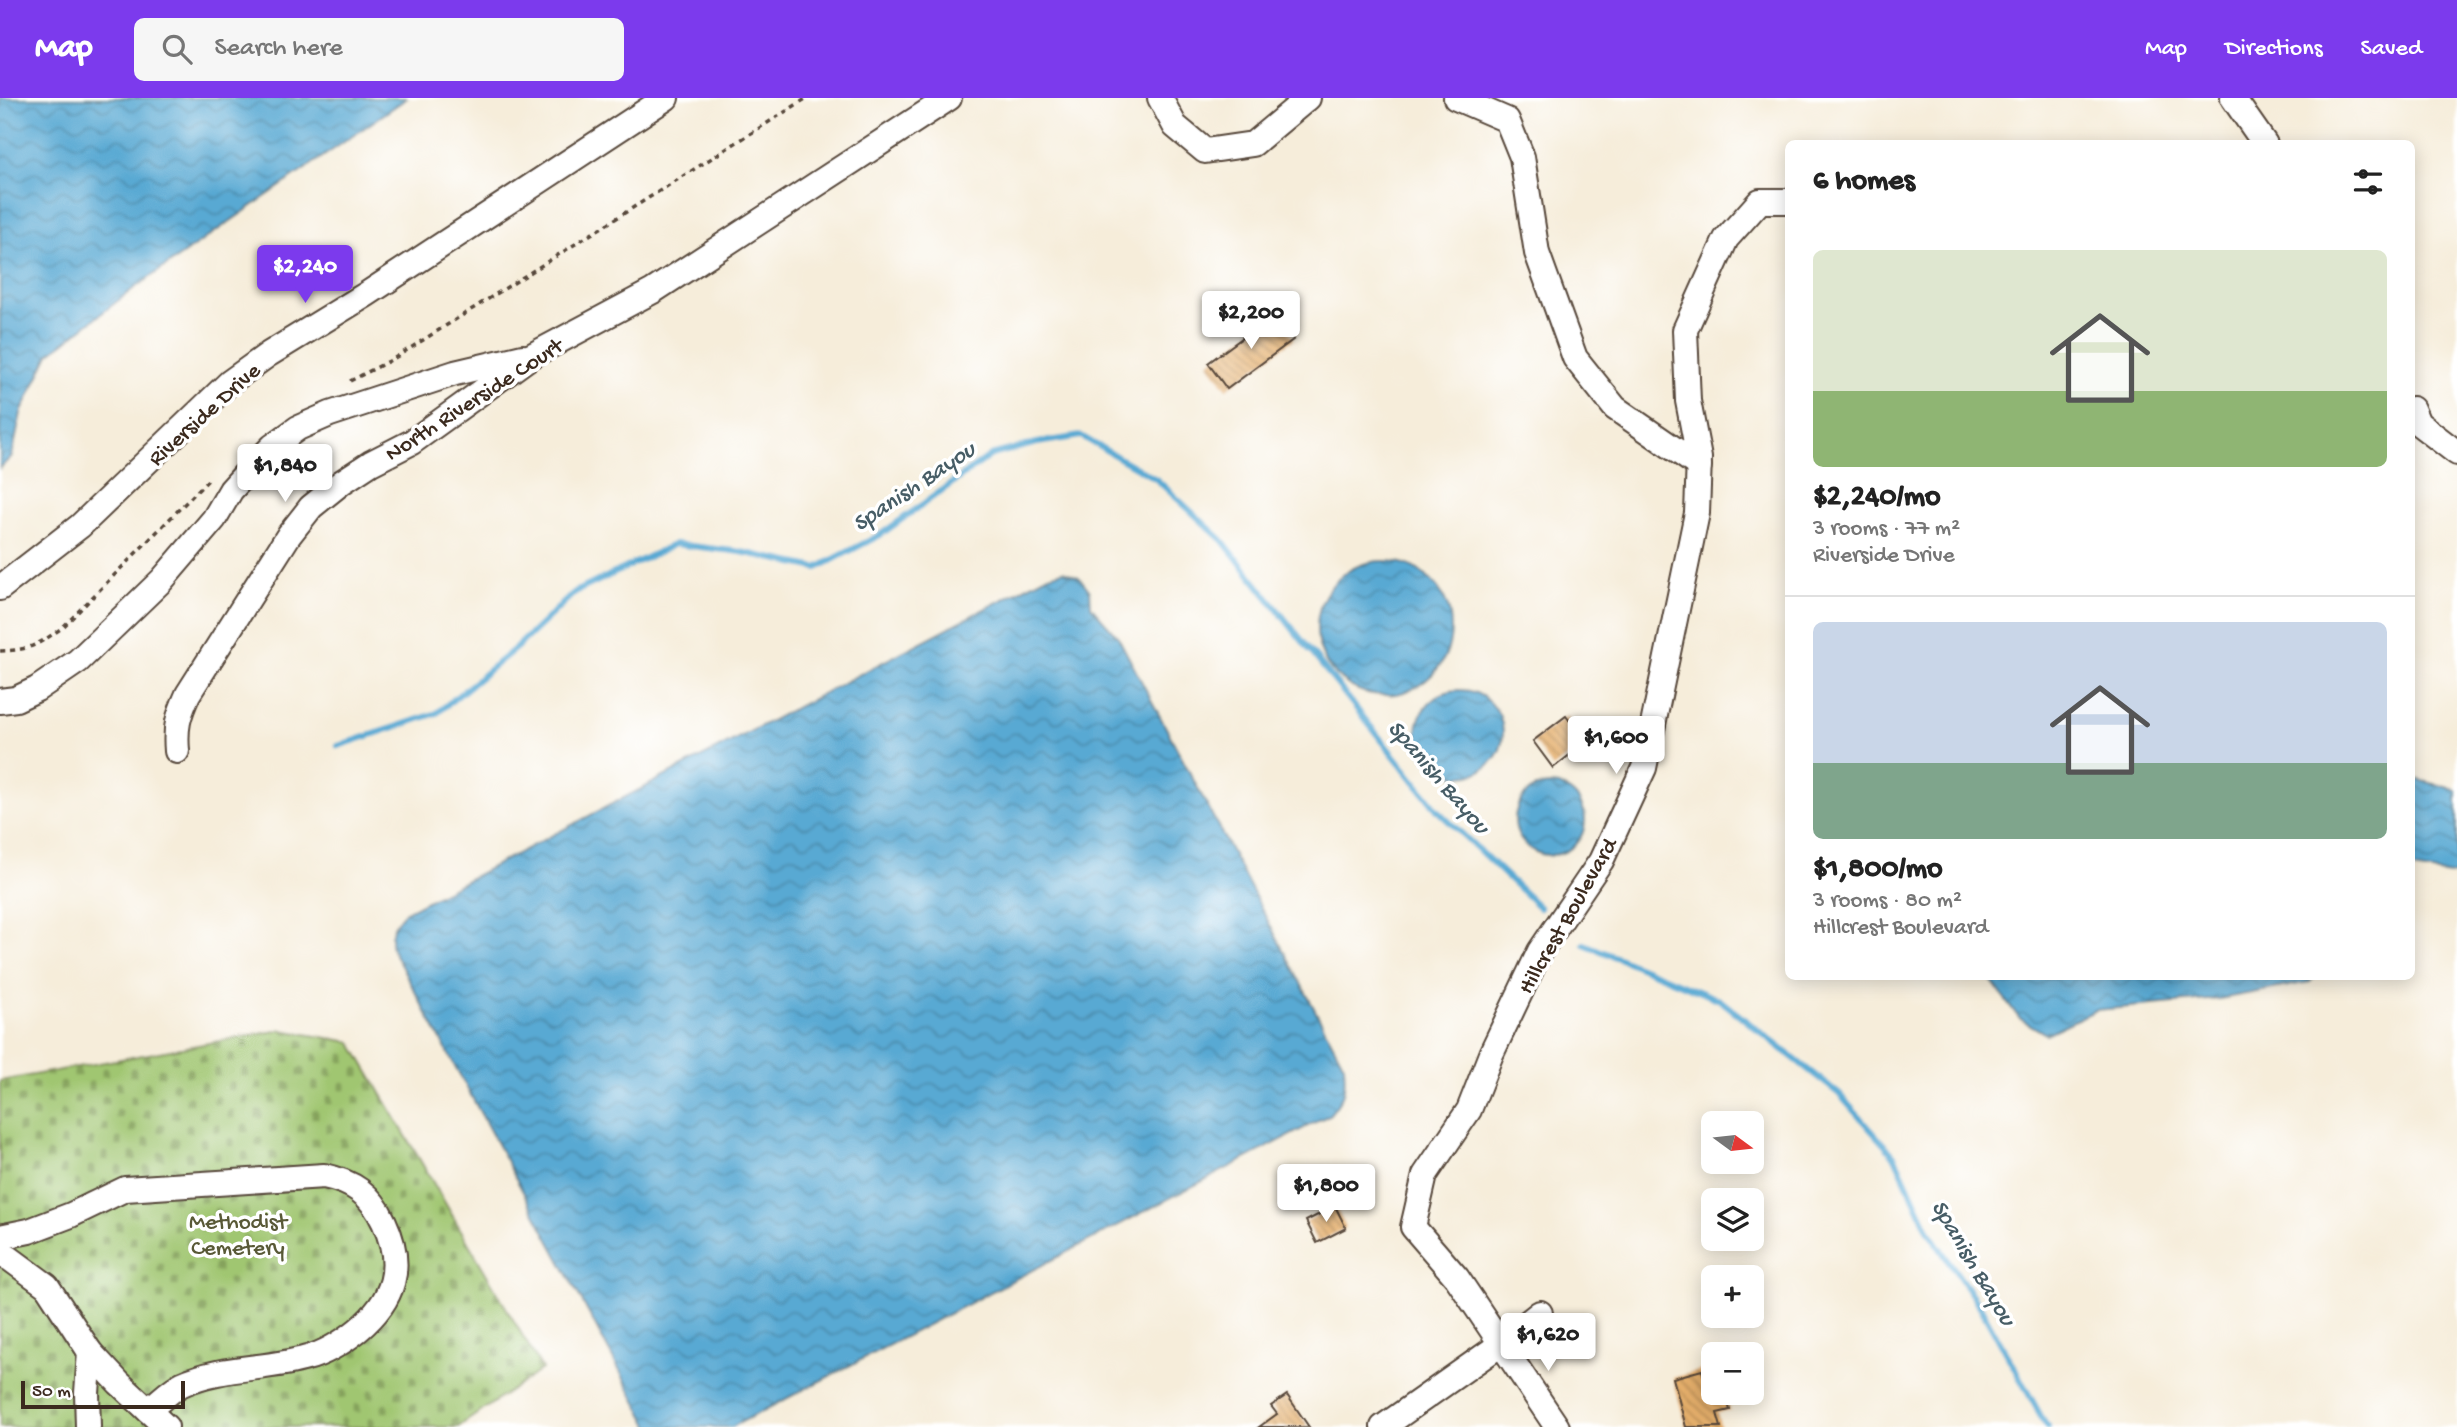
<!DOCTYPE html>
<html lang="en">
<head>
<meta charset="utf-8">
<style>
	body { margin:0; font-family:"Gochi Hand",sans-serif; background:#f6f6f6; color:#222; height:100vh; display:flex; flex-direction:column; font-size:26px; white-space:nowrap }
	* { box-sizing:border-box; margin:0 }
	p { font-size:23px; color:#767676 }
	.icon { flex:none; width:38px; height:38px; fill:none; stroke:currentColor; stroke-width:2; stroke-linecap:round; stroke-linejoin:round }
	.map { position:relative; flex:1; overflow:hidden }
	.sheet { position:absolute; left:1785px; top:42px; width:630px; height:840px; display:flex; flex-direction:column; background:#fff; border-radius:10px; box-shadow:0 4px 18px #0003 }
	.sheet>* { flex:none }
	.needle { width:46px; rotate:105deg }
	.buttons { position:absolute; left:1701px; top:1013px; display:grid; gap:14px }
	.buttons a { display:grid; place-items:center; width:63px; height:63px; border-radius:10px; background:#fff; box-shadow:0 4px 18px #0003; font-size:35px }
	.scale { position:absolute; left:21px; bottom:18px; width:164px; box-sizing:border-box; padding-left:7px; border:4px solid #3b2a1e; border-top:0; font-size:19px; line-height:24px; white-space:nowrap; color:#3b2a1e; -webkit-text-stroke:5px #fff; paint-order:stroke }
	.price { position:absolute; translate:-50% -60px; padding:0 16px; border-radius:7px; background:#fff; color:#222; font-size:23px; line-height:46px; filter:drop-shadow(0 2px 4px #0008) }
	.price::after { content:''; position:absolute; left:50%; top:42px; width:21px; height:16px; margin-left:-10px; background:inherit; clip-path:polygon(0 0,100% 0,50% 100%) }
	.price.on { background:#7c3aed; color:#fff }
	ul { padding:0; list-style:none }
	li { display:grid; align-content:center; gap:14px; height:371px; padding:0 28px }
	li+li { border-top:2px solid #e0e0e0 }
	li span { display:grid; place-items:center; height:217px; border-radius:10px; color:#555 }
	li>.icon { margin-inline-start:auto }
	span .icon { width:126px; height:126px; fill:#fffc; stroke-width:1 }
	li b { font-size:30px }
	h2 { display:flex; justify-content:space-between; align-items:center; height:84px; padding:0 28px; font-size:30px }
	header { display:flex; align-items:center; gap:42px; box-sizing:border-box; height:98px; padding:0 35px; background:#7c3aed; color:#fff }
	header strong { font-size:33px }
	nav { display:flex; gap:38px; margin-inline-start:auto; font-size:24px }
	.search { width:490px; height:63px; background:#f6f6f6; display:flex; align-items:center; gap:18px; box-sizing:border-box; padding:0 24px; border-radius:10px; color:#767676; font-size:26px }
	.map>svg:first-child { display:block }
	.cemetery { fill:url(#cemetery-stones); stroke:#6e7848; stroke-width:2 }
	.water { fill:url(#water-waves); stroke:#4a6a78; stroke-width:2 }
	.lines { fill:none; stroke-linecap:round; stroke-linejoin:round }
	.stream { stroke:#58a9d3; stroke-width:6 }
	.building { fill:url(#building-back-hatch) }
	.minor-casing { stroke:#57473a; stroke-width:28 }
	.path { stroke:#57473a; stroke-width:3.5; stroke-dasharray:5 5; stroke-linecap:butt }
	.minor { stroke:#fff; stroke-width:24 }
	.labels { text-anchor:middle; stroke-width:7; stroke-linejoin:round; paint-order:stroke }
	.street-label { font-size:23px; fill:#3b2a1e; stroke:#fff }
	.park-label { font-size:23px; fill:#595937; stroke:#fff }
	.water-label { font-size:24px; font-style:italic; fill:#475d66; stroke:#fff }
</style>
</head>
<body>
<header>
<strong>Map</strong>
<div class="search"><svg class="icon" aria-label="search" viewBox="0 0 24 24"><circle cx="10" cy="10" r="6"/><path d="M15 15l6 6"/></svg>Search here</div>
<nav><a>Map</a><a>Directions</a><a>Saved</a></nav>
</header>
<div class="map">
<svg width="2457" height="1329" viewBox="0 0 2457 1329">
	<defs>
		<pattern id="cemetery-stones" width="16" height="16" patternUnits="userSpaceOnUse" patternTransform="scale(1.75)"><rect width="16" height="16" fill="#a0c671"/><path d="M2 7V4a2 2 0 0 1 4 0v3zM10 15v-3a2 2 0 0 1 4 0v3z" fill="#84a15c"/></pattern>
		<pattern id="water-waves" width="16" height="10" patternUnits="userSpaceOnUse" patternTransform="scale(1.75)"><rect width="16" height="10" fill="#58a9d3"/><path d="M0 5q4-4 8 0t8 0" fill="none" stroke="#4a8aab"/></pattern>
		<pattern id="building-back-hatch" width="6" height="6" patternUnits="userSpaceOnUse" patternTransform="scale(1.75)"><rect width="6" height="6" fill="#e4ae6b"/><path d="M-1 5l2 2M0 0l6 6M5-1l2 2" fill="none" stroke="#ba8e57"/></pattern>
	</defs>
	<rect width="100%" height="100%" fill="#fff"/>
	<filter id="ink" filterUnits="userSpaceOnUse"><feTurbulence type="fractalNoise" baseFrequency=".0143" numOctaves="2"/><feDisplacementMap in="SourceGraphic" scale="14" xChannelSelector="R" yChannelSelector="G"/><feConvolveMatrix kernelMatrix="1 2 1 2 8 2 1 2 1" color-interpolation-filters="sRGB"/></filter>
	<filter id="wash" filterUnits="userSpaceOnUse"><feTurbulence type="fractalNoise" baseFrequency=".00686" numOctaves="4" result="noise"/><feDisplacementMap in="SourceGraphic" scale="28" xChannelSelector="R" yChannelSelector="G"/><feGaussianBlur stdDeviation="1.57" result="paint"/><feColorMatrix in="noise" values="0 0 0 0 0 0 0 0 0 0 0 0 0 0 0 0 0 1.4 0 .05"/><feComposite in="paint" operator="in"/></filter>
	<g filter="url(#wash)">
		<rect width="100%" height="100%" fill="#f6edda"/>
		<path class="cemetery" d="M281 932 351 944 542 1271 458 1329H0V983Z"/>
		<g class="water">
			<path d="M0 0H407L133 191 49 256 21 315 12 358 0 370Z"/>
			<circle cx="1384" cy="530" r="67"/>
			<path d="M1063 473 1079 479 1090 493 1091 508 1118 539 1344 967C1346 991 1345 999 1329 1017L732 1329H650L392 851C389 835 393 827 404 815L1049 477Z"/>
			<circle cx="1460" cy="635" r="43"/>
			<path d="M2412 680 2457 692V778L2412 771Z"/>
			<circle cx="1550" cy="722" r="35"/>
			<path d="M1989 879H2314L2310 884 2219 901 2096 912 2046 936 2019 920Z"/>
		</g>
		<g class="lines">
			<g class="stream">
				<path d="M338 648 437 615 517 549 575 494 675 446 741 454 817 470 880 437 991 357 1037 345 1081 338 1156 381 1222 442 1438 713 1540 810"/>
				<path d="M1584 846 1720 902 1839 996 1895 1059 1930 1136 1981 1210 2047 1329"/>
			</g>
		</g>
		<g id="blocks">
			<g class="building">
				<path d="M1275 216 1294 241 1227 291 1208 265Z"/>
				<path d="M1566 618 1586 644 1553 670 1533 643Z"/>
				<path d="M1335 1108 1346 1130 1317 1145 1306 1123Z"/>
				<path d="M1702 1272 1708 1292 1713 1290V1295H1725L1730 1312 1717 1315 1721 1329H1686L1673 1280Z"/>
				<path d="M1287 1297 1309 1329H1259L1277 1316 1271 1308Z"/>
			</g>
		</g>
	</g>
	<g filter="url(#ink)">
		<use href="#blocks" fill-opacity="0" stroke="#57473a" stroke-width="2"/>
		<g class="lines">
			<defs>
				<g id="minor">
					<path d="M1160 0 1175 28 1205 53 1253 46 1308 0"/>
					<path d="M1456 0 1507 22 1522 59 1537 155 1575 260 1615 310 1699 368"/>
					<path d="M2233 0 2265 46"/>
					<path d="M2412 311 2418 325 2457 355"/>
					<path d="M0 490 80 428 230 284 269 256 367 196 666 0"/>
					<path d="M0 603 16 601 37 591 78 563 162 482 214 421 231 392 250 371 273 348 298 330 330 316 455 275 523 259"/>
					<path d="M177 653C175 629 178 618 188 596L289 437 311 409 342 384 371 365 412 344 531 258 653 193 949 0"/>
					<path d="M0 1139 29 1133 71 1117 125 1091 324 1078C353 1084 371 1096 384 1124 405 1169 394 1202 358 1232 343 1244 326 1255 307 1260 266 1272 221 1268 182 1286 170 1292 159 1304 148 1312"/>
					<path d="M0 1157 9 1160 47 1188 90 1254 119 1285 166 1329"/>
					<path d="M88 1329 87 1295 90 1254"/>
					<path d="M1383 1329 1501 1246 1540 1215"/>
					<path d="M1557 1329 1457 1180 1413 1129 1425 1077 1469 1012 1491 956 1540 853 1601 763 1644 670 1697 415 1699 360 1688 303 1685 232 1726 141 1760 103H1788"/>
				</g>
			</defs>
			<use href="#minor" class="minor-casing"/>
			<g class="path">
				<path d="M350 283 393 261 807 0"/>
				<path d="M0 553C31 552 37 547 62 530L209 381"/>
			</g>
			<use href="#minor" class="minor"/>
		</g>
	</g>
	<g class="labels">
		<g class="street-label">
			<text transform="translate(473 300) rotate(-33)" y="8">North Riverside Court</text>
			<text transform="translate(203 315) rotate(-42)" y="8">Riverside Drive</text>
			<text transform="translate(1566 817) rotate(-60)" y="8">Hillcrest Boulevard</text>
		</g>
		<g class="park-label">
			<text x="238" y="1130">Methodist<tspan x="238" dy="26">Cemetery</tspan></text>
		</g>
		<g class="water-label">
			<text transform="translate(913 387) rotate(-34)" y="8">Spanish Bayou</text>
			<text transform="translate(1440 678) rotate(49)" y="8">Spanish Bayou</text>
			<text transform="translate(1975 1164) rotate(59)" y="8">Spanish Bayou</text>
		</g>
	</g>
</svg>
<div class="buttons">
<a><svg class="needle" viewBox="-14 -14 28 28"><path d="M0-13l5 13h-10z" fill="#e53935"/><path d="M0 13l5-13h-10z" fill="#767676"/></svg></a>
<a><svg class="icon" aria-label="layers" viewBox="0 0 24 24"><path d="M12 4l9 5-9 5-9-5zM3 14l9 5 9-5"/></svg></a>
<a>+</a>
<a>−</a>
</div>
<div class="scale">50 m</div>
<b class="price on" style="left:305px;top:207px">$2,240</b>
<b class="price" style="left:1251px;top:253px">$2,200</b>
<b class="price" style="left:285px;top:406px">$1,840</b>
<b class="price" style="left:1616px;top:678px">$1,600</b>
<b class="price" style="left:1326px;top:1126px">$1,800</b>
<b class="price" style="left:1548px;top:1275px">$1,620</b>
<section class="sheet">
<h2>6 homes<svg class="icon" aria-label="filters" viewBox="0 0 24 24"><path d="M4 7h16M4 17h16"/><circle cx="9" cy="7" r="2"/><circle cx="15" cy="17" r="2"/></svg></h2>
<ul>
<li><span style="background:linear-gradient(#dfe7d0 65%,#8fb573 0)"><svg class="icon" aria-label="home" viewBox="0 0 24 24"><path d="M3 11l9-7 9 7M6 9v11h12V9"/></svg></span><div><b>$2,240/mo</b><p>3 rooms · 77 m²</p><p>Riverside Drive</p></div></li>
<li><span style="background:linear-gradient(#c9d6e8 65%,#7fa58c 0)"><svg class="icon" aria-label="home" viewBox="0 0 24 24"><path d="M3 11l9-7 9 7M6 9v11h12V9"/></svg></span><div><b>$1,800/mo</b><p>3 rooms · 80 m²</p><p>Hillcrest Boulevard</p></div></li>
</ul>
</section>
</div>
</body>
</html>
